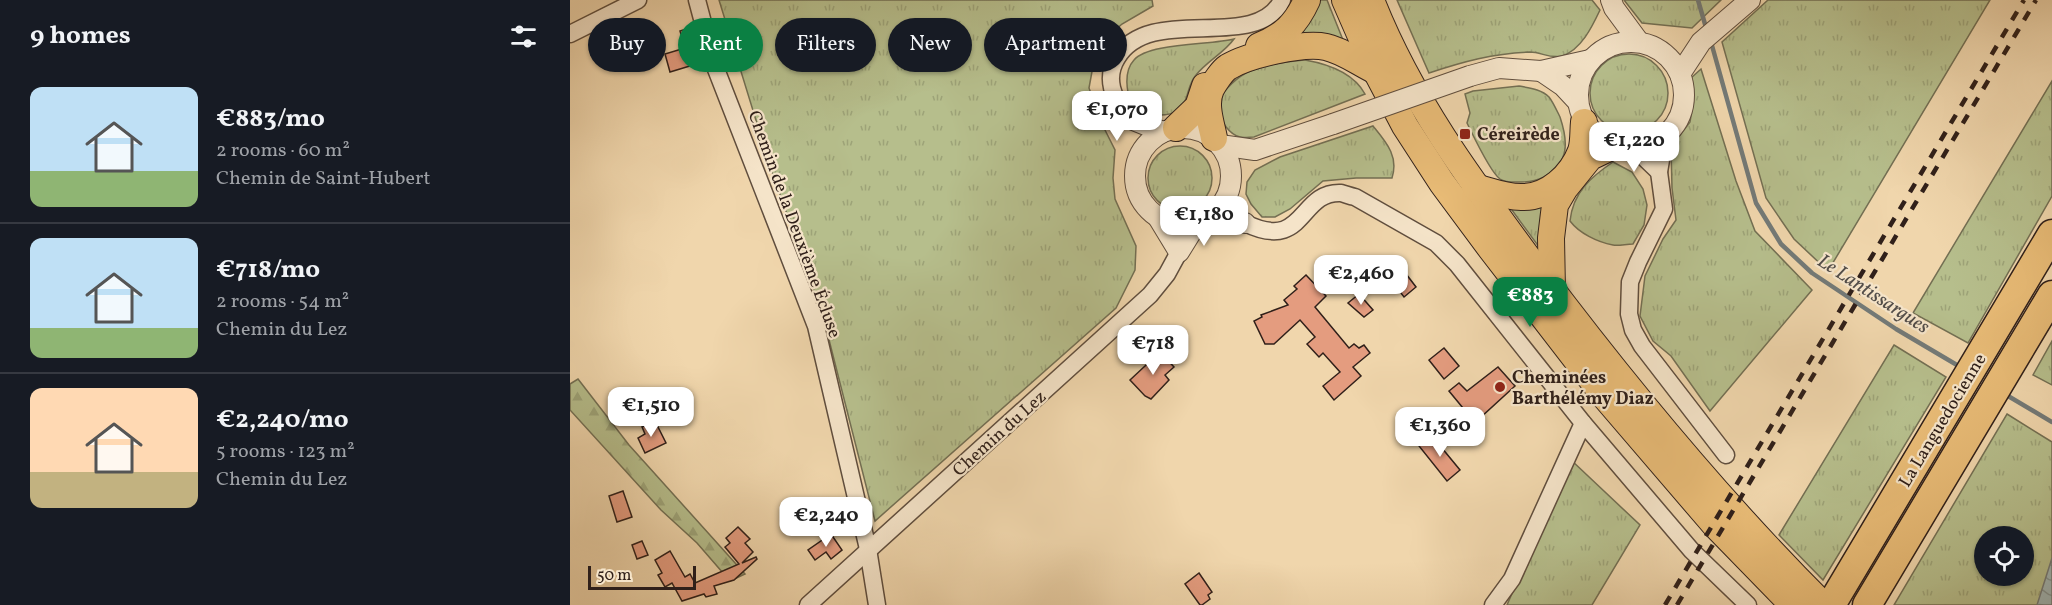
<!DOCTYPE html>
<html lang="en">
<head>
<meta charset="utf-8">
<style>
	body { margin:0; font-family:Vollkorn,serif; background:#242831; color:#f1f3f6; height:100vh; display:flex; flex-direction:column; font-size:22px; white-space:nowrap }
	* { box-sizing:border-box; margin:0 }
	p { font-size:20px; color:#9ea1a6 }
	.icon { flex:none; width:33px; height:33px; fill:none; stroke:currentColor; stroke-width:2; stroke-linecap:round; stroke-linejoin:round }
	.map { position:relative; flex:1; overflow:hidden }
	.side { display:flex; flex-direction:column; background:#171b24; width:570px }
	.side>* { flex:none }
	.guide { position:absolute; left:18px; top:18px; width:570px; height:54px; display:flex; gap:12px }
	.fabs { position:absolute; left:1404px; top:526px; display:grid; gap:12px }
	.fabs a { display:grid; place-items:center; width:60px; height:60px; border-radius:50%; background:#171b24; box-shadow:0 2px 4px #0004; font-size:30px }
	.scale { position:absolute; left:18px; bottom:15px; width:108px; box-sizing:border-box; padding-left:6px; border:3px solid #30201a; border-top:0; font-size:16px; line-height:21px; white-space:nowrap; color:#30201a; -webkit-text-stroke:4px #f5e4c9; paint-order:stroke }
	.price { position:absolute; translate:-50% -51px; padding:0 14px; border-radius:12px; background:#fff; color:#222; font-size:20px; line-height:39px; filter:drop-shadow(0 2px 3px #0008) }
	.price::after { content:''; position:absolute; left:50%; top:36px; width:18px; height:14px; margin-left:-9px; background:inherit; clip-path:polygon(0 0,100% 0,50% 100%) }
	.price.on { background:#0b8043; color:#fff }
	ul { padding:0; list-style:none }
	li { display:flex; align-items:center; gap:18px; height:150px; padding:0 30px }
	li+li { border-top:2px solid #363941 }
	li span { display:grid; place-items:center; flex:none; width:168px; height:120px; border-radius:12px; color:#555 }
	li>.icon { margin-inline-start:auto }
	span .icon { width:72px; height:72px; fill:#fffc; stroke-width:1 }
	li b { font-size:26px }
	h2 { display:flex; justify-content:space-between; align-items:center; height:72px; padding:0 30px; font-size:26px }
	.chip { padding:0 21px; border-radius:27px; background:#171b24; box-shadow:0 2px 4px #0004; font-size:21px; line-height:54px }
	.chip.on { background:#0b8043; color:#fff }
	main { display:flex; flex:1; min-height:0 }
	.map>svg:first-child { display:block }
	.grass { fill:url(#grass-tufts); stroke:#736f53; stroke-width:1.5; fill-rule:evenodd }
	.forest { fill:url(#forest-firs); stroke:#736f53; stroke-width:1.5 }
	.water { fill:url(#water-waves); stroke:#737a78; stroke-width:1.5 }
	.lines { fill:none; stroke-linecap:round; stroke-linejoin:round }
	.stream { stroke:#737a78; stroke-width:4.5 }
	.building { fill:#e49c7f; stroke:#30201a; stroke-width:1.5 }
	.minor-casing { stroke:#604e3e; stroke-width:19 }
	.tertiary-casing { stroke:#604e3e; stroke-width:22 }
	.primary-casing { stroke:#30201a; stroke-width:28 }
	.motorway-casing { stroke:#30201a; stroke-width:31 }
	.minor { stroke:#f5e4c9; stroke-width:16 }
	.tertiary { stroke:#f5e4c9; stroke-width:20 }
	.primary { stroke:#e8bb76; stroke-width:26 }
	.motorway { stroke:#e8bb76; stroke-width:28 }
	.rail { stroke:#30201a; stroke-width:4.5; stroke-dasharray:10 10; stroke-linecap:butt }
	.tertiary-bridge-casing { stroke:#604e3e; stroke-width:22; stroke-linecap:butt }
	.tertiary-bridge { stroke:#f5e4c9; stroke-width:20 }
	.poi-dot { fill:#8f2418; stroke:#f5e4c9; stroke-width:2 }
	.labels { text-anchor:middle; stroke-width:4.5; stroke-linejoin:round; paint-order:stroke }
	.poi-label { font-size:18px; font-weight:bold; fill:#30201a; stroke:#f5e4c9; text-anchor:start }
	.street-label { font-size:18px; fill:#30201a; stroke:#f5e4c9 }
	.water-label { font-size:20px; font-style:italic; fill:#524d49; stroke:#f5e4c9 }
</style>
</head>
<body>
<main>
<section class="side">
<h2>9 homes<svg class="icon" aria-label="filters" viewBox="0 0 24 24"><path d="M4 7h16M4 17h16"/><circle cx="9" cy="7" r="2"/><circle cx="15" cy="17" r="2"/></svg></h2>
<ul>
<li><span style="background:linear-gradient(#bfe0f5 70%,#8fb573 0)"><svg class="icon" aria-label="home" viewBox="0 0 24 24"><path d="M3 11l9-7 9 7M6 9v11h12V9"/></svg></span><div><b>€883/mo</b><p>2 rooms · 60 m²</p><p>Chemin de Saint-Hubert</p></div></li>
<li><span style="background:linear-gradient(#bfe0f5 75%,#8fb573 0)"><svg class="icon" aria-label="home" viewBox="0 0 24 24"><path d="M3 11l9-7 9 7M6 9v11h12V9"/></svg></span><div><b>€718/mo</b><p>2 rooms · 54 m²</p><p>Chemin du Lez</p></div></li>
<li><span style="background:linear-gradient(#ffd9b3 70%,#c2b280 0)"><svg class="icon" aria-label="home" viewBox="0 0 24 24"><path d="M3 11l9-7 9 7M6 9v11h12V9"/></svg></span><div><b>€2,240/mo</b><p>5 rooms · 123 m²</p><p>Chemin du Lez</p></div></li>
</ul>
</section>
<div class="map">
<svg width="1482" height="605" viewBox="0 0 1482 605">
	<defs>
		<pattern id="grass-tufts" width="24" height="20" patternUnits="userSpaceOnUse" patternTransform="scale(1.5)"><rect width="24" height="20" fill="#b6be8c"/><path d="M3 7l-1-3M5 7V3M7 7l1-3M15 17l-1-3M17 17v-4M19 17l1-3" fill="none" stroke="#9da378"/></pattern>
		<pattern id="forest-firs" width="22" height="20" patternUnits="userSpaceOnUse" patternTransform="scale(1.5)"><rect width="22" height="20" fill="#b6be8c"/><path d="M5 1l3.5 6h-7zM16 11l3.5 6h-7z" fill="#9da378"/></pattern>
		<pattern id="water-waves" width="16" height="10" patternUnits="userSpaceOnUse" patternTransform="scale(1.5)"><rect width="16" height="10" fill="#a0b6b6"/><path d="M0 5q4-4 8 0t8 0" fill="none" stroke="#839493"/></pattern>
	</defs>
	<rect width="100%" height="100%" fill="#f0d6ac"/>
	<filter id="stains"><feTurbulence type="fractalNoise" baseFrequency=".00333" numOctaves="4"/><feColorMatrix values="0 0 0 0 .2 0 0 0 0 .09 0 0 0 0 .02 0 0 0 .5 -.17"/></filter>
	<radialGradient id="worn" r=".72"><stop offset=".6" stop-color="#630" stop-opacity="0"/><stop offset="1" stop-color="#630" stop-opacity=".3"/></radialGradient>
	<g class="grass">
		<path d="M149 0H582L583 6 552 24 533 41 523 66 519 88 532 124 545 150 543 178 545 199 566 246 565 270 546 308 305 521 253 316 201 169Z"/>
		<path d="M748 0H757L775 45 721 37Z"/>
		<path d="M827 0H1022L1030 10C1022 27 1011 50 992 56 980 59 971 52 960 52 924 53 892 62 859 73Z"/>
		<path d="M1054 0H1151L1122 28 1072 23Z"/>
		<path d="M1198 0H1420L1258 271 1224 239 1196 198 1152 42Z"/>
		<path d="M664 39C654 53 637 61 626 75 619 83 619 92 615 101 605 122 576 116 561 105 557 91 553 72 564 60 578 43 641 45 664 39Z"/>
		<circle cx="1059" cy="93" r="39"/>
		<path d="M735 60C758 64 783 72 795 94L684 137C680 137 673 138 670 137 660 135 648 119 648 109 647 95 665 79 676 73 694 64 715 62 735 60Z"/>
		<path d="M1131 69 1166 181 1185 231 1242 290 1140 411 1101 356 1083 341 1070 316 1075 276 1093 239 1106 220 1102 188 1101 147 1120 122 1123 103 1121 78Z"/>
		<path d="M1482 81V196L1398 343 1343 313Z"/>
		<path d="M949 86C959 88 971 89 979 97 983 102 987 111 990 117 998 141 1000 163 974 177 966 181 961 182 952 182 945 182 936 183 930 179 920 172 903 135 897 123L900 113 895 94 903 91Z"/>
		<path d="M803 126C816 142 829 156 822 178H786L753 181 720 209 705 217H692L681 204 676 194 677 182 685 170 710 157Z"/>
		<circle cx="610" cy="178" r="32"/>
		<path d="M1043 162 1062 172 1073 189 1077 205 1074 225 1063 244C1056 244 1049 246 1043 245 1027 242 1009 233 1000 221 1003 192 1021 177 1043 162Z"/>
		<path d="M936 202 976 206 972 251Z"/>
		<path d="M1482 341V385L1463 375Z"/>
		<path d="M1324 345 1376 377 1253 580 1209 535Z"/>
		<path d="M1437 414 1482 442V605H1324ZM1414 537H1454V576H1414Z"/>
		<path d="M1000 459 1070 525 1022 605H937Z"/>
	</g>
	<path class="forest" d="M8 379 59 445 175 574 160 581 127 543 91 510 0 410V384Z"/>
	<path class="water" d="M1482 558V605H1467Z"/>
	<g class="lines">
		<g class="stream">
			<path d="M1128 0 1137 31"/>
			<path d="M1141 42 1186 203 1211 244 1242 273 1326 329 1392 368"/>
			<path d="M1433 393 1482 422"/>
		</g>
	</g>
	<g class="building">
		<path d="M123 27 133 62 100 72 95 54 115 48 110 31Z"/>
		<path d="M830 266 846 287 834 297 821 280 825 277 822 273Z"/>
		<path d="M736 275 756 296 745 307 779 348 784 344 789 348 794 345 800 353 783 367 791 376 764 400 753 386 770 372 753 353 749 357 737 344 745 337 730 320 704 344H695L684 321 692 317 691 315 718 305 714 300 727 289 724 286Z"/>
		<path d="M789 294 803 310 794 317 778 303Z"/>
		<path d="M874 348 889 366 874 379 859 360Z"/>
		<path d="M590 352 604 367 595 375 599 380 581 399 575 396 560 380Z"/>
		<path d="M928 367 945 386 911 417 909 414 902 419 879 391 889 383 897 391Z"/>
		<path d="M85 421 96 443 75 453 68 438 75 434 72 427Z"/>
		<path d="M862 436 890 470 877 481 849 446Z"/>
		<path d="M53 491 62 517 47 522 39 496Z"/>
		<path d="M168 527 180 539 175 543 183 552 172 563 186 557 187 559 164 580 144 586 147 594 136 597 134 594 112 601 102 583 95 587 88 575 92 573 85 560 100 551 115 577 120 574 125 583 169 564 155 547 160 543 156 538Z"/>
		<path d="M261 534 272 550 261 559 256 552 245 560 238 550Z"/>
		<path d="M72 541 78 555 67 559 62 545Z"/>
		<path d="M629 573 642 592 638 595 640 599 632 605H630L615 584Z"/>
	</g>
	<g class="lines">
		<defs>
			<g id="minor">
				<path d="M127 0 144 64 246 326 298 549 307 605"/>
				<path d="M0 34 68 0"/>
				<path d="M556 117C544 98 534 79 547 58 580 2 686 54 712 0"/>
				<path d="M1095 136 1089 172 1094 209 1068 262 1060 282 1059 314 1063 330 1072 346 1156 455"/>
				<path d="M1064 148 1089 172"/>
				<path d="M675 223C736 253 728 191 771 193 775 194 780 196 785 197L866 243 887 264 1013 423 1122 551 1178 605"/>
				<path d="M238 605 580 295 597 274 609 252"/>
				<path d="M923 605 942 579 1013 423"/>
			</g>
			<g id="tertiary">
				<path d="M1041 0 1044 8 1069 42"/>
				<circle cx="1061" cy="95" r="53"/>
				<path d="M971 71 993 86 1007 101"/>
				<path d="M1110 74 1131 42 1180 0"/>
				<path d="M900 76 929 68 971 71 1020 60"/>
				<path d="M556 117 593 132"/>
				<circle cx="613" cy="176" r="48"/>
				<path d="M650 145 685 150 763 124"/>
				<path d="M639 217 675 223"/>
				<path d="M589 219 609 252 627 223"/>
			</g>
			<g id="primary">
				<path d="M775 0 806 71 835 126 872 183 921 249 1036 398 1145 525 1223 605"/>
				<path d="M801 0C840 100 904 185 967 270 1055 387 1149 501 1253 605"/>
				<path d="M689 46C714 36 726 24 737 0"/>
				<path d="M606 128 628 107 635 86"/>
				<path d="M644 138C641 123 634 104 641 89 644 83 652 71 658 67 678 55 733 42 756 47 774 51 789 63 806 71"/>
				<path d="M905 187C920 191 935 197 951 197 978 198 1002 175 1011 151 1014 142 1013 131 1014 122"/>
				<path d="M982 290 981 238 985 205 995 188 1020 157 1043 146"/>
			</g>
			<g id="motorway">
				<path d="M1261 605 1482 234"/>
				<path d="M1297 605 1482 295"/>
			</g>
		</defs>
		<use href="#minor" class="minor-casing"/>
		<use href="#tertiary" class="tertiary-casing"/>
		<use href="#primary" class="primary-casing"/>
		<use href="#motorway" class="motorway-casing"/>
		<use href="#minor" class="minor"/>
		<use href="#tertiary" class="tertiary"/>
		<use href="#primary" class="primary"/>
		<use href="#motorway" class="motorway"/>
		<g class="rail">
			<path d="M1095 605 1454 0"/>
			<path d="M1107 605 1466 0"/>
		</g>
		<defs>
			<path id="tertiary-bridge" d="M763 124 900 76"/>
		</defs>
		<use href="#tertiary-bridge" class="tertiary-bridge-casing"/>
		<use href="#tertiary-bridge" class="tertiary-bridge"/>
	</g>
	<g class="poi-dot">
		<rect x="889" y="128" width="12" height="12" rx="3"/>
		<circle cx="930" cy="387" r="6"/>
	</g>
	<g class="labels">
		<g class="poi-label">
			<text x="907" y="140">Céreirède</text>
			<text x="942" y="383">Cheminées<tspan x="942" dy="21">Barthélémy Diaz</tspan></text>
		</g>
		<g class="street-label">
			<text transform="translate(225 224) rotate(70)" y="6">Chemin de la Deuxième Écluse</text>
			<text transform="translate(1372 420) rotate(-59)" y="6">La Languedocienne</text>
			<text transform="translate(429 433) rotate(-42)" y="6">Chemin du Lez</text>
		</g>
		<g class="water-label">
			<text transform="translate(1304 293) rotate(33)" y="7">Le Lantissargues</text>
		</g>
	</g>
	<rect width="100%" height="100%" filter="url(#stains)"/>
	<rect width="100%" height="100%" fill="url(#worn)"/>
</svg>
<div class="fabs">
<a><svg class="icon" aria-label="locate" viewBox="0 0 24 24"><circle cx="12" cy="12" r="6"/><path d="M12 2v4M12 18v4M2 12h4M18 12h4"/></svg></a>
</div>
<div class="scale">50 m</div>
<b class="price" style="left:547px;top:142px">€1,070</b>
<b class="price" style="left:1064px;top:173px">€1,220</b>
<b class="price" style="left:634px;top:247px">€1,180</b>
<b class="price" style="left:791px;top:306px">€2,460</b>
<b class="price on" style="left:960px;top:328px">€883</b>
<b class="price" style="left:583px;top:376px">€718</b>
<b class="price" style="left:81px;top:438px">€1,510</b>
<b class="price" style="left:870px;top:458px">€1,360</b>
<b class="price" style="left:256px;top:548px">€2,240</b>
<div class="guide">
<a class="chip">Buy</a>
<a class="chip on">Rent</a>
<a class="chip">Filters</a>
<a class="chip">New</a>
<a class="chip">Apartment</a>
</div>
</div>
</main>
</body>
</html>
